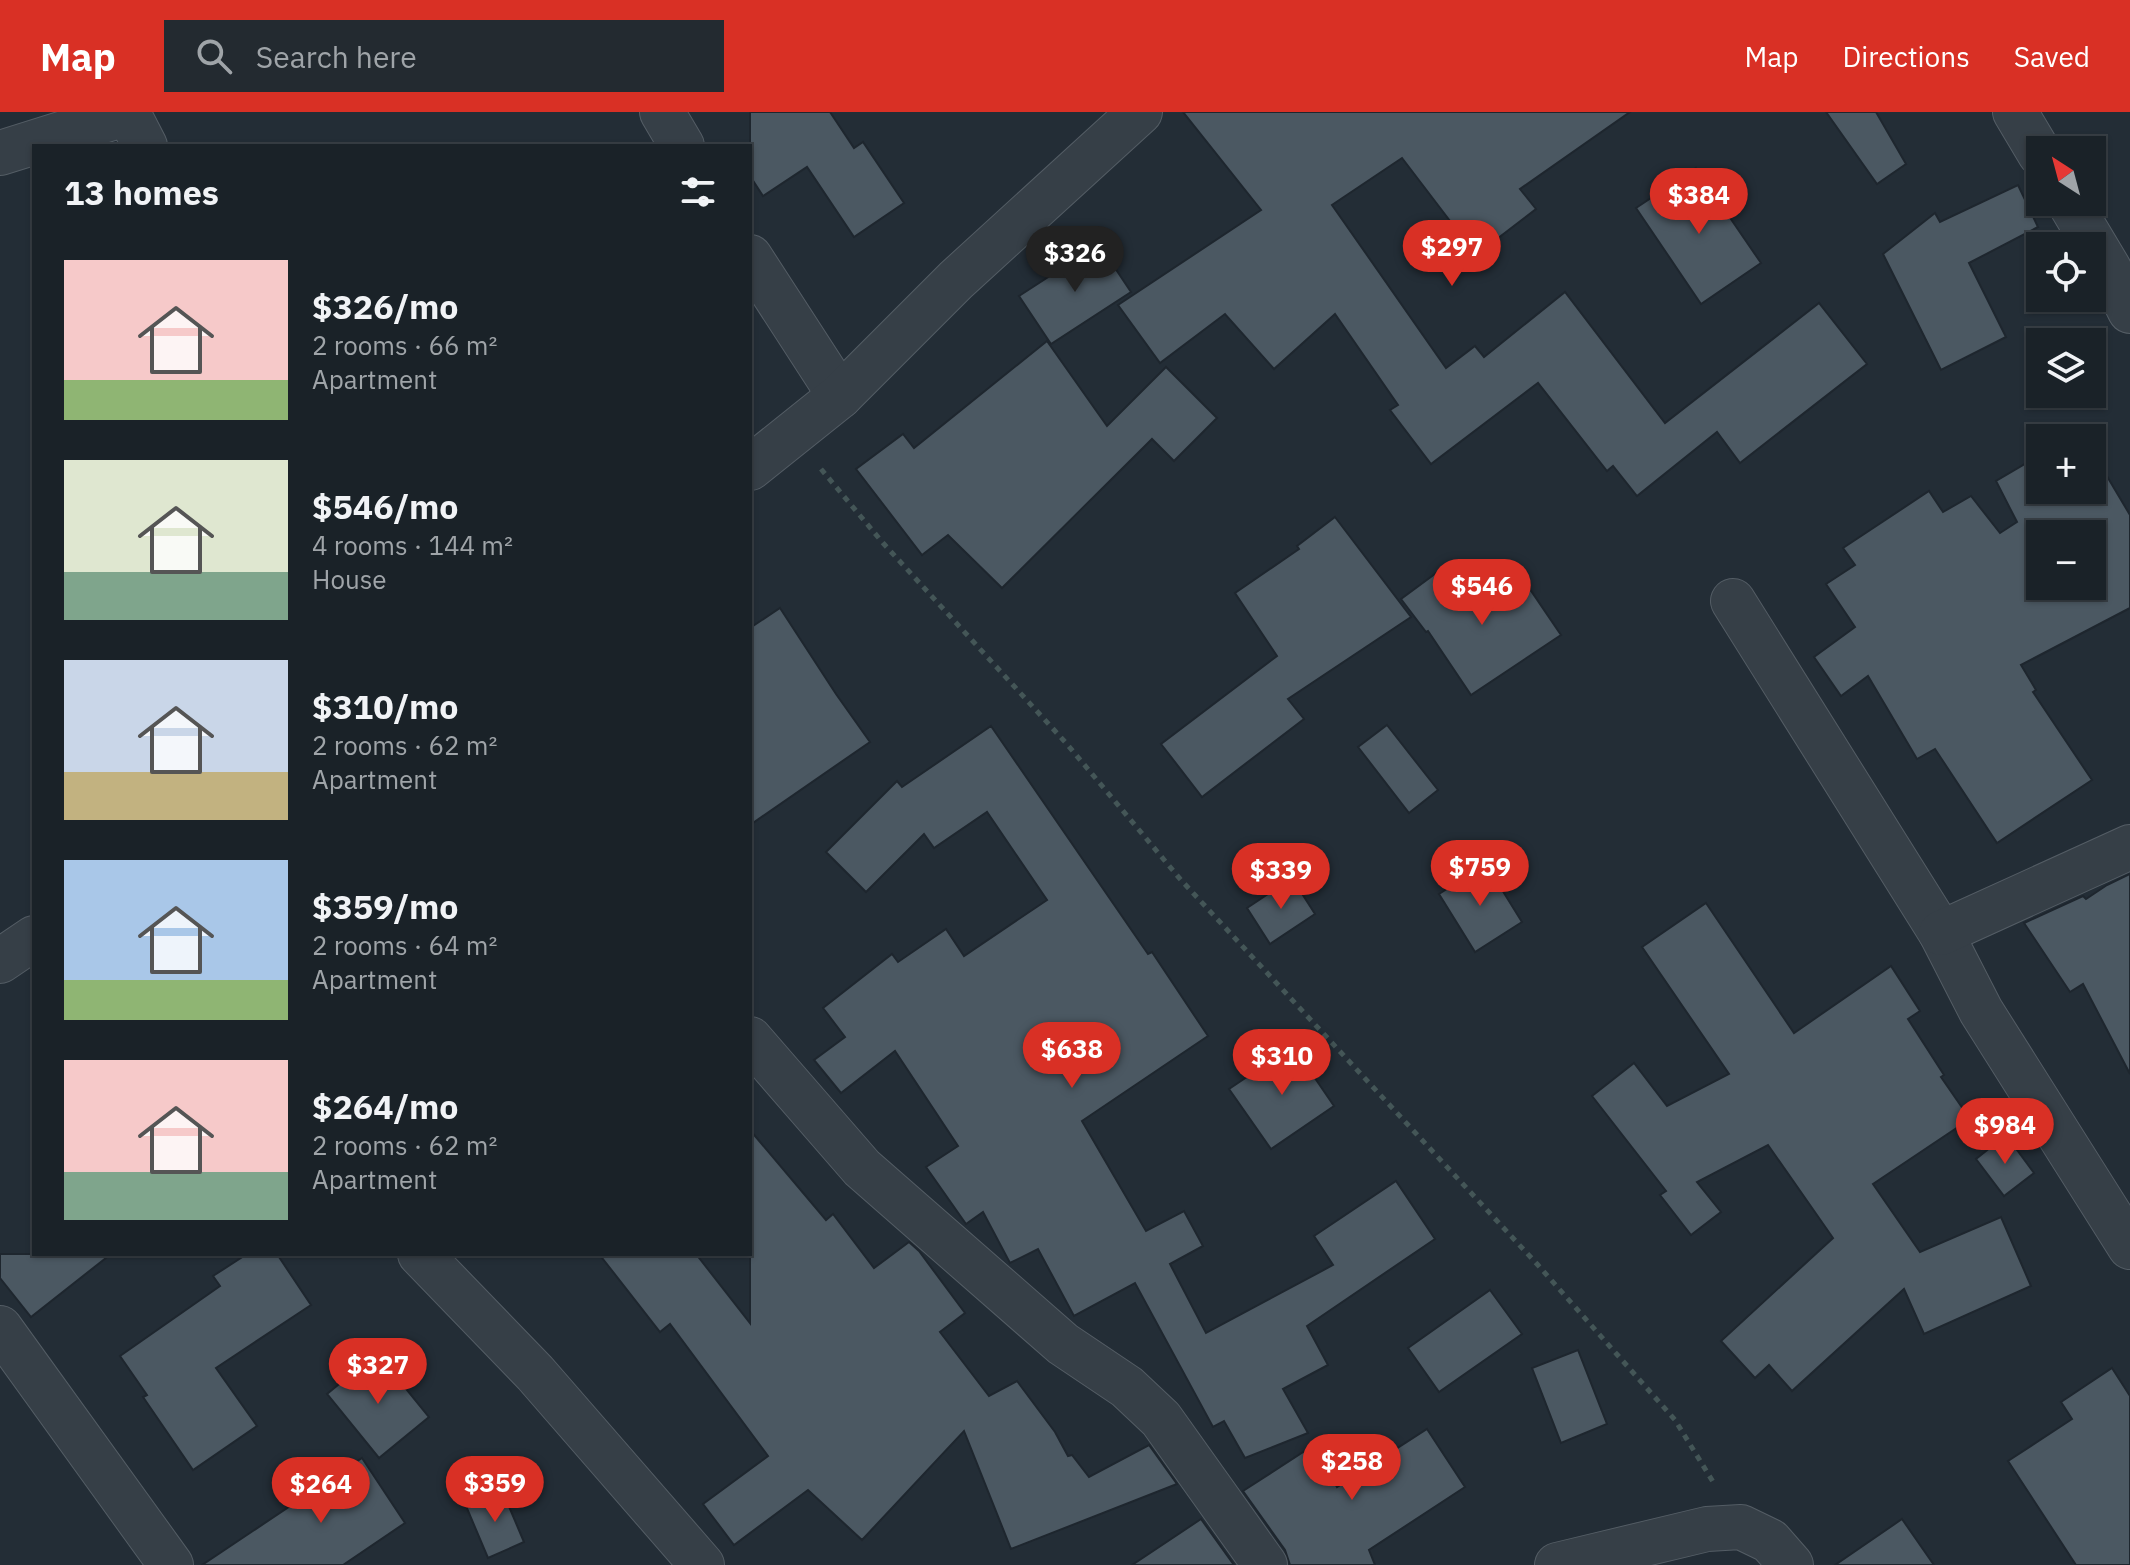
<!DOCTYPE html>
<html lang="en">
<head>
<meta charset="utf-8">
<style>
	body { margin:0; font-family:"IBM Plex Sans",sans-serif; background:#232a30; color:#f1f3f6; height:100vh; display:flex; flex-direction:column; font-size:30px; white-space:nowrap }
	* { box-sizing:border-box; margin:0 }
	p { font-size:26px; color:#9fa4a8 }
	.icon { flex:none; width:44px; height:44px; fill:none; stroke:currentColor; stroke-width:2; stroke-linecap:round; stroke-linejoin:round }
	.map { position:relative; flex:1; overflow:hidden }
	.drawer { position:absolute; left:32px; top:32px; width:720px; height:1112px; display:flex; flex-direction:column; background:#1a2228; border-radius:0px; box-shadow:0 2px 6px #0004,0 0 0 2px #383f45 }
	.drawer>* { flex:none }
	.needle { width:52px; rotate:324deg }
	.controls { position:absolute; left:2026px; top:24px; display:grid; gap:16px }
	.controls a { display:grid; place-items:center; width:80px; height:80px; border-radius:0px; background:#1a2228; box-shadow:0 2px 6px #0004,0 0 0 2px #383f45; font-size:40px }
	.price { position:absolute; translate:-50% -68px; padding:0 18px; border-radius:28px; background:#d93025; color:#fff; font-size:26px; line-height:52px; filter:drop-shadow(0 2px 4px #0008) }
	.price::after { content:''; position:absolute; left:50%; top:48px; width:24px; height:18px; margin-left:-12px; background:inherit; clip-path:polygon(0 0,100% 0,50% 100%) }
	.price.active { background:#222; color:#fff }
	ul { padding:0; list-style:none }
	li { display:flex; align-items:center; gap:24px; height:200px; padding:0 32px }
	li span { display:grid; place-items:center; flex:none; width:224px; height:160px; border-radius:0px; color:#555 }
	li>.icon { margin-inline-start:auto }
	span .icon { width:96px; height:96px; fill:#fffc; stroke-width:1 }
	li b { font-size:34px }
	h2 { display:flex; justify-content:space-between; align-items:center; height:96px; padding:0 32px; font-size:34px }
	header { display:flex; align-items:center; gap:48px; box-sizing:border-box; height:112px; padding:0 40px; background:#d93025; color:#fff }
	header strong { font-size:38px }
	nav { display:flex; gap:44px; margin-inline-start:auto; font-size:28px }
	.search { width:560px; height:72px; background:#232a30; display:flex; align-items:center; gap:20px; box-sizing:border-box; padding:0 28px; border-radius:0px; color:#9fa4a8; font-size:30px }
	.map>svg:first-child { display:block }
	.building { fill:#4b5862; stroke:#1e262e; stroke-width:2; fill-rule:evenodd }
	.lines { fill:none; stroke-linecap:round; stroke-linejoin:round }
	.minor-casing { stroke:#545d65; stroke-width:46 }
	.path { stroke:#445657; stroke-width:5; stroke-dasharray:6 6; stroke-linecap:butt }
	.minor { stroke:#363f47; stroke-width:44 }
</style>
</head>
<body>
<header>
<strong>Map</strong>
<div class="search"><svg class="icon" aria-label="search" viewBox="0 0 24 24"><circle cx="10" cy="10" r="6"/><path d="M15 15l6 6"/></svg>Search here</div>
<nav><a>Map</a><a>Directions</a><a>Saved</a></nav>
</header>
<div class="map">
<svg width="2130" height="1453" viewBox="0 0 2130 1453">
	<rect width="100%" height="100%" fill="#232d36"/>
	<g class="building">
		<path d="M750 0H830L854 36 863 30 904 91 854 125 807 55 763 84 750 64Z"/>
		<path d="M1183 0H1630L1520 77 1536 97 1476 143 1402 46 1332 93 1446 256 1475 234 1484 245 1565 180 1665 311 1819 191 1867 252 1740 351 1717 320 1637 384 1613 354 1607 359 1538 271 1431 352 1390 298 1398 293 1335 202 1274 257 1225 202 1160 251 1118 193 1261 98Z"/>
		<path d="M1826 0H1876L1906 52 1877 72Z"/>
		<path d="M1696 56 1761 151 1701 192 1636 96Z"/>
		<path d="M2018 73 2038 115 1969 151 2006 225 1941 258 1883 142 1935 101 1940 110Z"/>
		<path d="M1099 132 1131 180 1051 232 1019 184Z"/>
		<path d="M1047 229 1107 314 1166 255 1217 306 1174 349 1152 327 1002 476 948 423 922 443 856 357 903 322 914 336Z"/>
		<path d="M2092 339 2130 403V496L2021 553 2036 578 2033 580 2092 668 1997 731 1935 637 1917 647 1868 564 1841 584 1814 545 1855 515 1826 472 1855 453 1843 436 1929 379 1943 400 1971 384 2000 421 2017 410 1996 369 2040 343V378H2092ZM2040 422H2092V474H2040Z"/>
		<path d="M1335 405 1411 505 1288 587 1304 607 1202 685 1161 632 1277 544 1235 481 1299 437 1297 434Z"/>
		<path d="M1443 456 1470 494 1519 461 1561 523 1471 583 1428 519 1426 520 1401 487Z"/>
		<path d="M780 496 836 582 870 630 750 713V516Z"/>
		<path d="M1387 613 1438 678 1409 701 1358 635Z"/>
		<path d="M991 614 1148 842 1152 840 1208 924 1082 1009 1146 1119 1184 1099 1203 1134 1170 1152 1206 1221 1333 1153 1314 1124 1396 1069 1435 1127 1307 1214 1328 1253 1283 1277 1308 1321 1245 1346 1224 1309 1213 1315 1135 1171 1074 1204 1038 1137 1010 1151 983 1100 966 1112 926 1055 958 1034 895 939 841 981 814 948 845 925 823 896 892 842 898 850 946 817 964 844 1047 788 987 700 934 736 924 722 866 780 826 740 897 669 902 675Z"/>
		<path d="M1486 752 1522 810 1475 840 1439 782Z"/>
		<path d="M2130 762V962L2083 872 2070 880 2024 811 2083 784 2086 787 2107 773Z"/>
		<path d="M1292 766 1315 802 1270 832 1247 796Z"/>
		<path d="M1706 791 1794 921 1891 854 1920 899 1908 907 1944 963 1941 965 1970 1007 1873 1072 1920 1140 2001 1105 2031 1174 1924 1222 1904 1177 1792 1279 1769 1253 1755 1266 1721 1229 1833 1126 1768 1033 1697 1070 1721 1100 1691 1123 1660 1083 1666 1079 1592 984 1634 951 1667 994 1729 962 1642 835Z"/>
		<path d="M1293 934 1334 994 1271 1037 1229 977Z"/>
		<path d="M750 1018 826 1108 833 1102 874 1156 909 1130 919 1139 965 1201 940 1220 989 1284 1017 1269 1055 1320 1068 1344 1072 1343 1089 1365 1149 1333 1177 1372 1011 1437 964 1319 862 1428 808 1378 734 1433 703 1392 768 1344 670 1212 660 1220 599 1142H696L750 1211Z"/>
		<path d="M2006 1023 2034 1061 2004 1084 1976 1047Z"/>
		<path d="M0 1142H111L31 1205 0 1166Z"/>
		<path d="M247 1142H277L311 1193 216 1256 257 1314 193 1358 143 1285 147 1283 120 1244 220 1174 213 1164Z"/>
		<path d="M1490 1178 1522 1222 1439 1280 1408 1236Z"/>
		<path d="M1578 1238 1607 1312 1561 1331 1532 1256Z"/>
		<path d="M377 1241 429 1305 379 1346 327 1282Z"/>
		<path d="M2112 1256 2130 1284V1453H2076L2008 1349 2072 1307 2061 1290Z"/>
		<path d="M1427 1317 1465 1375 1369 1438 1375 1453H1290L1285 1438 1243 1379 1314 1333 1337 1375Z"/>
		<path d="M362 1346 405 1411 343 1453H202Z"/>
		<path d="M502 1378 524 1430 488 1446 466 1394Z"/>
		<path d="M1201 1407 1234 1453H1132Z"/>
		<path d="M1902 1407 1934 1453H1835Z"/>
	</g>
	<g class="lines">
		<defs>
			<g id="minor">
				<path d="M662 0 682 34"/>
				<path d="M2015 0 2040 42"/>
				<path d="M0 41 128 1 145 34"/>
				<path d="M2069 90 2109 157 2130 199"/>
				<path d="M750 145 840 284"/>
				<path d="M750 356 840 284 956 168 1140 0"/>
				<path d="M1733 489 1941 821 1981 899 2130 1135"/>
				<path d="M1941 821 2130 735"/>
				<path d="M0 849 34 826"/>
				<path d="M750 927 862 1056 1063 1232 1127 1275 1161 1307 1265 1453"/>
				<path d="M420 1142 535 1261 702 1453"/>
				<path d="M0 1216 171 1453"/>
				<path d="M1557 1453 1707 1417 1741 1415 1770 1429 1791 1453"/>
			</g>
		</defs>
		<use href="#minor" class="minor-casing"/>
		<path class="path" d="M821 357 883 431 1066 631 1181 768 1537 1152 1675 1308 1715 1373"/>
		<use href="#minor" class="minor"/>
	</g>
</svg>
<div class="controls">
<a><svg class="needle" viewBox="-14 -14 28 28"><path d="M0-13l5 13h-10z" fill="#e53935"/><path d="M0 13l5-13h-10z" fill="#9fa4a8"/></svg></a>
<a><svg class="icon" aria-label="locate" viewBox="0 0 24 24"><circle cx="12" cy="12" r="6"/><path d="M12 2v4M12 18v4M2 12h4M18 12h4"/></svg></a>
<a><svg class="icon" aria-label="layers" viewBox="0 0 24 24"><path d="M12 4l9 5-9 5-9-5zM3 14l9 5 9-5"/></svg></a>
<a>+</a>
<a>−</a>
</div>
<b class="price" style="left:1699px;top:124px">$384</b>
<b class="price" style="left:1452px;top:176px">$297</b>
<b class="price active" style="left:1075px;top:182px">$326</b>
<b class="price" style="left:1482px;top:515px">$546</b>
<b class="price" style="left:1480px;top:796px">$759</b>
<b class="price" style="left:1281px;top:799px">$339</b>
<b class="price" style="left:1072px;top:978px">$638</b>
<b class="price" style="left:1282px;top:985px">$310</b>
<b class="price" style="left:2005px;top:1054px">$984</b>
<b class="price" style="left:378px;top:1294px">$327</b>
<b class="price" style="left:1352px;top:1390px">$258</b>
<b class="price" style="left:495px;top:1412px">$359</b>
<b class="price" style="left:321px;top:1413px">$264</b>
<section class="drawer">
<h2>13 homes<svg class="icon" aria-label="filters" viewBox="0 0 24 24"><path d="M4 7h16M4 17h16"/><circle cx="9" cy="7" r="2"/><circle cx="15" cy="17" r="2"/></svg></h2>
<ul>
<li><span style="background:linear-gradient(#f6c9c9 75%,#8fb573 0)"><svg class="icon" aria-label="home" viewBox="0 0 24 24"><path d="M3 11l9-7 9 7M6 9v11h12V9"/></svg></span><div><b>$326/mo</b><p>2 rooms · 66 m²</p><p>Apartment</p></div></li>
<li><span style="background:linear-gradient(#dfe7d0 70%,#7fa58c 0)"><svg class="icon" aria-label="home" viewBox="0 0 24 24"><path d="M3 11l9-7 9 7M6 9v11h12V9"/></svg></span><div><b>$546/mo</b><p>4 rooms · 144 m²</p><p>House</p></div></li>
<li><span style="background:linear-gradient(#c9d6e8 70%,#c2b280 0)"><svg class="icon" aria-label="home" viewBox="0 0 24 24"><path d="M3 11l9-7 9 7M6 9v11h12V9"/></svg></span><div><b>$310/mo</b><p>2 rooms · 62 m²</p><p>Apartment</p></div></li>
<li><span style="background:linear-gradient(#a9c7e8 75%,#8fb573 0)"><svg class="icon" aria-label="home" viewBox="0 0 24 24"><path d="M3 11l9-7 9 7M6 9v11h12V9"/></svg></span><div><b>$359/mo</b><p>2 rooms · 64 m²</p><p>Apartment</p></div></li>
<li><span style="background:linear-gradient(#f6c9c9 70%,#7fa58c 0)"><svg class="icon" aria-label="home" viewBox="0 0 24 24"><path d="M3 11l9-7 9 7M6 9v11h12V9"/></svg></span><div><b>$264/mo</b><p>2 rooms · 62 m²</p><p>Apartment</p></div></li>
</ul>
</section>
</div>
</body>
</html>
